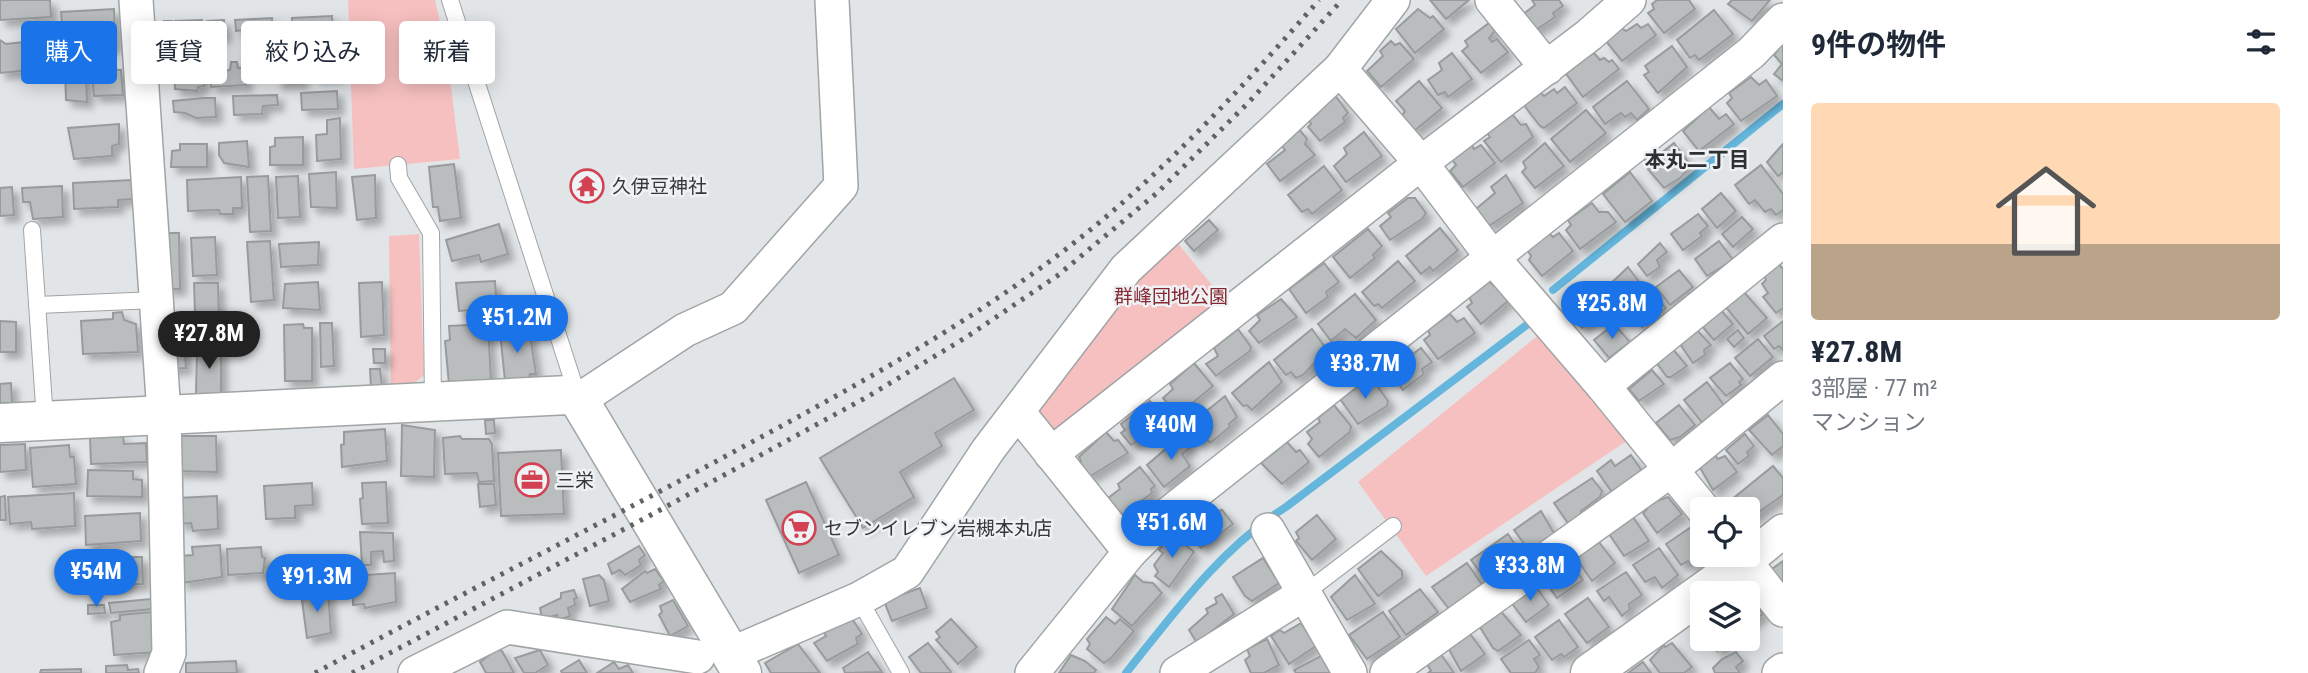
<!DOCTYPE html>
<html lang="ja">
<head>
<meta charset="utf-8">
<style>
	body { margin:0; font-family:"Roboto Condensed","Noto Sans JP",sans-serif; background:#f6f6f7; color:#1f2937; height:100vh; display:flex; flex-direction:column; font-size:26px; white-space:nowrap }
	* { box-sizing:border-box; margin:0 }
	p { font-size:23px; color:#747a83 }
	.icon { flex:none; width:38px; height:38px; fill:none; stroke:currentColor; stroke-width:2; stroke-linecap:round; stroke-linejoin:round }
	.map { position:relative; flex:1; overflow:hidden }
	.drawer { display:flex; flex-direction:column; background:#fff; width:525px }
	.drawer>* { flex:none }
	.banner { position:absolute; left:21px; top:21px; width:665px; height:63px; display:flex; gap:14px }
	.tools { position:absolute; left:1690px; top:497px; display:grid; gap:14px }
	.tools a { display:grid; place-items:center; width:70px; height:70px; border-radius:7px; background:#fff; box-shadow:0 4px 18px #0003; font-size:35px }
	.price { position:absolute; translate:-50% -60px; padding:0 16px; border-radius:24px; background:#1a73e8; color:#fff; font-size:23px; line-height:46px; filter:drop-shadow(0 2px 4px #0008) }
	.price::after { content:''; position:absolute; left:50%; top:42px; width:21px; height:16px; margin-left:-10px; background:inherit; clip-path:polygon(0 0,100% 0,50% 100%) }
	.price.active { background:#222; color:#fff }
	ul { padding:0; list-style:none }
	li { display:grid; align-content:center; gap:14px; height:371px; padding:0 28px }
	li+li { border-top:2px solid #e0e1e3 }
	li span { display:grid; place-items:center; height:217px; border-radius:7px; color:#555 }
	li>.icon { margin-inline-start:auto }
	span .icon { width:126px; height:126px; fill:#fffc; stroke-width:1 }
	li b { font-size:30px }
	h2 { display:flex; justify-content:space-between; align-items:center; height:84px; padding:0 28px; font-size:30px }
	.pill { padding:0 24px; border-radius:7px; background:#fff; box-shadow:0 4px 18px #0003; font-size:24px; line-height:63px }
	.pill.active { background:#1a73e8; color:#fff }
	main { display:flex; flex:1; min-height:0 }
	.map>svg:first-child { display:block }
	.green { fill:#f7c0c0 }
	.lines { fill:none; stroke-linecap:round; stroke-linejoin:round }
	.stream { stroke:#65b6dd; stroke-width:8 }
	.building { fill:#babdbe; stroke:#989b9d; stroke-width:2; filter:url(#shadow) }
	.lane-casing { stroke:#a1a4a5; stroke-width:18 }
	.street-casing { stroke:#a1a4a5; stroke-width:36 }
	.secondary-casing { stroke:#a1a4a5; stroke-width:41 }
	.lane { stroke:#fff; stroke-width:16 }
	.street { stroke:#fff; stroke-width:33 }
	.secondary { stroke:#fff; stroke-width:38 }
	.rail { stroke:#616363; stroke-width:5; stroke-dasharray:3.5 7; stroke-linecap:butt }
	.labels { text-anchor:middle; stroke-width:5; stroke-linejoin:round; paint-order:stroke }
	.poi-label { font-size:19px; fill:#363737; stroke:#eff2f4; text-anchor:start }
	.park-label { font-size:19px; fill:#862832; stroke:#eff2f4 }
	.neighbourhood-label { font-size:21px; font-weight:bold; fill:#2e3032; stroke:#eff2f4 }
</style>
</head>
<body>
<main>
<div class="map">
<svg width="1783" height="673" viewBox="0 0 1783 673">
	<defs>
		<filter id="shadow"><feDropShadow dx="6" dy="6" stdDeviation="3.5" flood-color="#0004"/></filter>
	</defs>
	<rect width="100%" height="100%" fill="#e2e5e7"/>
	<g class="green">
		<path d="M348 0H435L446 48 460 159 354 169Z"/>
		<path d="M419 234 424 375 408 389 391 391 389 236Z"/>
		<path d="M1175 240 1226 302 1056 437 1035 410 1123 290Z"/>
		<path d="M1541 333 1628 440 1426 576 1358 482Z"/>
	</g>
	<g class="lines">
		<g class="stream">
			<path d="M1553 290 1783 104"/>
			<path d="M1126 673C1174 613 1220 549 1286 507L1528 324"/>
		</g>
	</g>
	<g class="building">
		<path d="M0 0H50L51 17 0 20Z"/>
		<path d="M1430 0H1469L1446 19Z"/>
		<path d="M1532 0H1559L1563 6 1553 13 1555 17 1533 32 1521 16 1535 5Z"/>
		<path d="M1657 0H1689L1695 9 1664 33 1648 13 1654 9 1652 4Z"/>
		<path d="M1732 0H1770L1752 21 1728 4Z"/>
		<path d="M114 9 115 47 103 48 102 52H74L72 44H68L67 24H62L61 12Z"/>
		<path d="M1418 9 1430 18 1433 16 1444 29 1415 53 1396 29Z"/>
		<path d="M1714 10 1733 34 1699 60 1695 55 1690 58 1677 40Z"/>
		<path d="M332 16 333 33 292 31V18Z"/>
		<path d="M272 18V35L243 37 242 30 236 31 235 20Z"/>
		<path d="M202 20 205 40H175V21Z"/>
		<path d="M224 20 225 36 209 38 207 21Z"/>
		<path d="M164 21H172V37L164 38Z"/>
		<path d="M1489 23 1495 31 1489 38 1492 42 1497 39 1508 52 1481 73 1462 51 1468 46 1465 41Z"/>
		<path d="M1637 24 1641 28 1648 24 1656 35 1622 61 1605 40 1621 28 1626 31Z"/>
		<path d="M51 39 53 68 0 73V40L6 44Z"/>
		<path d="M321 40H337L338 76 314 77 313 57 320 56Z"/>
		<path d="M1391 41 1395 45 1400 43 1414 59 1381 87 1367 71 1383 56 1380 51Z"/>
		<path d="M1782 44H1783V81L1774 74 1782 64 1774 55Z"/>
		<path d="M1672 46 1687 67 1658 93 1644 75 1649 72 1645 66Z"/>
		<path d="M1452 53 1472 79 1448 97 1445 92 1438 95 1428 80 1442 70 1439 63Z"/>
		<path d="M1594 53 1600 60 1604 58 1609 62 1612 60 1619 69 1583 97 1564 71Z"/>
		<path d="M304 60 302 82 277 83 276 62Z"/>
		<path d="M231 62H237L238 68H245L246 85 211 87V68L215 71 230 70Z"/>
		<path d="M203 65 204 86 198 87 197 91 175 89 174 66Z"/>
		<path d="M86 69 87 102 66 100 65 71Z"/>
		<path d="M100 69 121 70 123 95 94 96 92 75 99 74Z"/>
		<path d="M1751 77 1759 85 1766 80 1777 96 1741 121 1727 103 1732 98 1729 93Z"/>
		<path d="M1419 81 1442 108 1414 131 1402 116 1405 111 1396 101Z"/>
		<path d="M1627 81 1649 109 1637 120 1631 113 1625 117 1621 113 1605 124 1593 107Z"/>
		<path d="M1565 87 1577 103 1544 128 1540 126 1523 104 1539 91 1544 96 1554 89 1557 93Z"/>
		<path d="M337 91 338 109 302 110 301 93Z"/>
		<path d="M277 95 278 105 263 106 262 114 234 115 233 96Z"/>
		<path d="M1335 95 1348 113 1343 118 1345 122 1320 141 1308 127 1311 124 1309 120 1318 113 1316 110Z"/>
		<path d="M203 98H215L216 117 196 118 185 113 174 112 173 101Z"/>
		<path d="M1709 107 1719 119 1726 114 1734 124 1699 151 1683 131Z"/>
		<path d="M1586 110 1606 133 1570 162 1551 139Z"/>
		<path d="M1513 115 1521 125 1526 124 1533 137 1501 162 1484 141 1490 137 1487 133Z"/>
		<path d="M340 118 341 159 317 161 316 135 327 134V120Z"/>
		<path d="M119 124V144L112 146V156L74 159 68 128Z"/>
		<path d="M1298 128 1307 139 1305 144 1315 155 1280 181 1267 164 1285 150 1281 145Z"/>
		<path d="M1364 132 1382 156 1346 182 1334 166 1347 154 1344 148Z"/>
		<path d="M303 137V165H270V147L275 146V138Z"/>
		<path d="M247 141 249 167 224 163 219 155V143Z"/>
		<path d="M1545 143 1564 166 1535 188 1522 172 1526 168 1523 162Z"/>
		<path d="M1674 143 1691 166 1680 178 1664 188 1647 168 1645 160 1649 157 1652 160Z"/>
		<path d="M180 144H207V167H171L172 151 180 150Z"/>
		<path d="M1783 144V172L1778 176 1767 162Z"/>
		<path d="M1472 145 1474 149 1481 145 1495 163 1463 187 1450 171 1456 165 1452 160Z"/>
		<path d="M454 164 461 218 440 221 438 207H433L429 167Z"/>
		<path d="M1761 165 1783 194V210L1776 215 1771 209 1765 212 1755 200 1749 204 1735 185Z"/>
		<path d="M1324 166 1342 190 1312 214 1308 209 1302 212 1288 195Z"/>
		<path d="M336 172 337 208 311 207 309 174Z"/>
		<path d="M1630 172 1652 201 1625 222 1603 194Z"/>
		<path d="M375 175 376 218 357 220 352 177Z"/>
		<path d="M1506 175 1523 203 1489 226 1476 209 1495 193 1491 187Z"/>
		<path d="M268 176 271 231 250 232 247 177Z"/>
		<path d="M298 176 300 217 278 218 276 177Z"/>
		<path d="M241 177 242 208H233V214H220L219 210 188 211 187 180Z"/>
		<path d="M132 180 133 199 118 200V207L74 209 73 183Z"/>
		<path d="M62 186 63 217 33 219 30 202H23L22 188Z"/>
		<path d="M12 187 14 215 0 216V188Z"/>
		<path d="M1721 193 1736 211 1717 228 1702 209Z"/>
		<path d="M1408 198H1415L1426 213 1422 219 1390 240 1380 226 1391 217 1388 213Z"/>
		<path d="M1592 203 1599 212H1608L1616 222 1580 249 1566 230 1571 225 1568 220Z"/>
		<path d="M1698 214 1708 226 1700 233 1702 236 1683 250 1671 234Z"/>
		<path d="M1742 217 1753 229 1733 247 1722 234Z"/>
		<path d="M1209 220 1218 230 1194 251 1185 241Z"/>
		<path d="M499 224 508 254 481 262 479 255 452 261 446 240Z"/>
		<path d="M1440 228 1458 250 1433 271 1430 267 1421 274 1406 256Z"/>
		<path d="M1368 229 1382 246 1373 255 1375 258 1350 278 1333 257Z"/>
		<path d="M164 233H179L180 289H166Z"/>
		<path d="M1549 233 1553 237 1559 233 1573 251 1542 276 1529 260 1531 256 1528 251Z"/>
		<path d="M215 237 217 275 193 276 191 238Z"/>
		<path d="M270 241 274 300 251 302 247 242Z"/>
		<path d="M1719 241 1733 260 1707 276 1695 259Z"/>
		<path d="M319 242 318 265 281 267 279 244Z"/>
		<path d="M1660 243 1667 252 1657 260 1660 267 1647 276 1638 264Z"/>
		<path d="M1398 261 1415 281 1382 308 1378 304 1374 306 1362 292Z"/>
		<path d="M1324 263 1339 282 1326 292 1328 297 1306 313 1289 289Z"/>
		<path d="M1778 263 1783 269V308L1776 313 1763 297 1768 293 1762 284 1766 280 1764 275Z"/>
		<path d="M1628 267 1640 283 1627 293 1622 289 1611 298 1604 290Z"/>
		<path d="M1679 270 1693 287 1670 305 1656 287Z"/>
		<path d="M495 281 497 308 459 311 456 283Z"/>
		<path d="M1489 281 1494 286 1497 285 1509 300 1481 324 1467 307 1472 303 1469 297Z"/>
		<path d="M318 282 320 310 283 308 285 284Z"/>
		<path d="M382 282 384 335 361 337 359 283Z"/>
		<path d="M194 283H218L219 319 212 320V333L205 334V342L196 343Z"/>
		<path d="M1652 291 1666 308 1642 327 1628 309Z"/>
		<path d="M1743 291 1767 318 1748 334 1724 305Z"/>
		<path d="M1594 292 1607 308 1582 328 1570 314Z"/>
		<path d="M1355 294 1376 320 1356 338 1345 329 1331 341 1318 324Z"/>
		<path d="M1281 299 1297 317 1259 343 1249 331 1260 320 1257 315Z"/>
		<path d="M1720 309 1733 324 1714 340 1701 325Z"/>
		<path d="M122 312 124 320 136 324 138 352 83 354 81 321 113 319V313Z"/>
		<path d="M1450 314 1457 322 1464 318 1475 333 1438 359 1424 340 1430 335 1428 330Z"/>
		<path d="M0 321 16 322V352H0Z"/>
		<path d="M1783 321V350L1779 346 1774 349 1764 336Z"/>
		<path d="M320 323H332L334 366 321 367Z"/>
		<path d="M303 324 304 328H312V381H285L284 325Z"/>
		<path d="M488 324 491 381 449 384 445 341 450 340 449 326Z"/>
		<path d="M1614 324 1630 342 1609 358 1594 340Z"/>
		<path d="M183 326 186 368 169 369 166 327Z"/>
		<path d="M529 328 536 374H530L529 378 505 381 500 332Z"/>
		<path d="M1695 328 1711 345 1704 350 1705 355 1693 363 1680 344Z"/>
		<path d="M1238 329 1251 347 1250 351 1216 376 1206 364 1218 356 1214 348Z"/>
		<path d="M1312 329 1327 350 1303 375 1296 378 1291 372 1286 375 1274 360Z"/>
		<path d="M1738 330 1744 338 1734 347 1727 339Z"/>
		<path d="M1758 339 1773 357 1750 376 1735 358Z"/>
		<path d="M1406 345 1413 354 1421 348 1432 362 1422 369 1424 374 1403 390 1388 370 1393 365 1389 359Z"/>
		<path d="M197 348H221V394H196Z"/>
		<path d="M1672 348 1687 366 1671 377H1667L1655 361Z"/>
		<path d="M373 349H385V363H374Z"/>
		<path d="M1269 362 1282 382 1252 410 1247 405 1243 406 1232 393Z"/>
		<path d="M1194 363 1213 386 1184 410 1180 408 1175 412 1163 398 1173 389 1170 384Z"/>
		<path d="M1730 363 1743 379 1739 382 1741 385 1726 396 1710 378Z"/>
		<path d="M370 369H380L382 387H371Z"/>
		<path d="M1652 370 1664 384 1639 401 1629 389Z"/>
		<path d="M1371 377 1388 401 1387 406 1358 424 1340 399Z"/>
		<path d="M954 378 974 410 935 433 942 446 900 472 914 497 863 528 820 458Z"/>
		<path d="M1707 382 1726 408 1704 425 1684 400Z"/>
		<path d="M11 383 12 403H0V384Z"/>
		<path d="M1225 396 1237 417 1229 424 1230 427 1210 443 1196 426 1202 421 1199 417Z"/>
		<path d="M1150 401 1166 421 1131 445 1121 433 1125 430 1121 424Z"/>
		<path d="M1334 405 1351 426 1350 432 1319 457 1308 444 1312 439 1307 432 1320 422 1318 418Z"/>
		<path d="M1679 405 1695 425 1680 437 1670 440 1656 423Z"/>
		<path d="M1768 415 1783 434V446L1772 455 1749 430Z"/>
		<path d="M1197 419 1193 426 1203 440 1200 443 1186 429Z"/>
		<path d="M485 420H494L495 433 486 434Z"/>
		<path d="M402 425 435 430 434 477 401 476Z"/>
		<path d="M385 429 387 461 342 467 341 445 344 444V432Z"/>
		<path d="M1106 432 1114 441 1118 440 1128 453 1089 477 1078 464 1081 461 1079 457Z"/>
		<path d="M1745 434 1754 446 1747 452 1749 456 1738 464 1726 450Z"/>
		<path d="M1182 435 1191 447 1182 454 1190 466 1164 487 1147 465Z"/>
		<path d="M123 436 124 444 146 443 147 462 91 464 90 438Z"/>
		<path d="M174 436H216L217 472 174 471Z"/>
		<path d="M460 436 462 439H489L492 444 494 481 479 482 477 473 445 474 443 438Z"/>
		<path d="M1287 442 1296 452 1300 450 1309 462 1282 484 1261 463Z"/>
		<path d="M25 444 26 470 0 472V445Z"/>
		<path d="M69 445 70 457H74L76 484 33 487 30 448Z"/>
		<path d="M561 450 564 514 501 516 498 453Z"/>
		<path d="M1631 455 1644 474 1614 495 1597 471 1611 460 1615 466Z"/>
		<path d="M1715 455 1718 459 1725 456 1737 472 1713 490 1699 466Z"/>
		<path d="M1773 466 1783 478V495L1749 519 1748 509H1728L1725 505Z"/>
		<path d="M1140 467 1155 486 1151 489 1152 493 1122 515 1108 498 1120 489 1118 484Z"/>
		<path d="M88 470 133 471V479L142 480V497L87 496Z"/>
		<path d="M1592 478 1602 491 1600 497 1581 511 1583 517 1570 526 1554 503Z"/>
		<path d="M386 482 388 523 362 524 360 499 363 498 362 483Z"/>
		<path d="M806 482 839 555 799 573 766 500Z"/>
		<path d="M312 483 313 505 295 506V518L266 519 264 486Z"/>
		<path d="M478 484H494L496 505 480 507Z"/>
		<path d="M74 493 75 526 32 529 31 522 10 524 8 497Z"/>
		<path d="M5 496 6 520H0V497Z"/>
		<path d="M217 496 218 529 193 531 191 523 179 524 177 498Z"/>
		<path d="M1668 497 1682 514 1657 533 1643 513 1647 509 1645 505Z"/>
		<path d="M1214 506 1218 511 1222 510 1233 524 1201 548 1182 524 1199 510 1204 514Z"/>
		<path d="M1541 511 1555 535 1530 552 1514 530Z"/>
		<path d="M140 513 141 541 86 545 85 516Z"/>
		<path d="M1631 514 1649 541 1624 556 1607 531Z"/>
		<path d="M1317 515 1336 539 1312 560 1296 541 1299 538 1296 532Z"/>
		<path d="M1691 527 1703 543 1701 554 1704 558 1692 566 1688 561 1681 565 1666 544Z"/>
		<path d="M360 532 393 533 394 561 384 562 383 551 371 552V565H362Z"/>
		<path d="M1172 534 1194 552 1169 587 1155 576 1158 572 1154 565 1163 553 1159 550Z"/>
		<path d="M1508 534 1522 555 1503 564 1486 580 1471 560Z"/>
		<path d="M1599 542 1615 563 1592 581 1574 555Z"/>
		<path d="M220 545 222 577 182 583 180 556 193 555 192 547Z"/>
		<path d="M639 546 645 555 639 560 641 565 625 575 620 570 612 574 608 564Z"/>
		<path d="M261 547 262 557 265 558 263 573 228 575 227 549Z"/>
		<path d="M1659 548 1678 575 1662 588 1655 577 1645 582 1633 565Z"/>
		<path d="M1381 551 1402 571V578L1378 596 1358 569Z"/>
		<path d="M131 557H142L143 584 96 586 95 561 131 560Z"/>
		<path d="M1263 558 1279 583 1252 601 1245 596 1233 577Z"/>
		<path d="M1568 561 1583 580 1557 598 1543 578Z"/>
		<path d="M1783 561V584L1772 569Z"/>
		<path d="M1467 563 1483 586 1449 609 1432 587Z"/>
		<path d="M655 569 664 581 659 585 661 589 630 602 622 589 645 571 647 573Z"/>
		<path d="M1626 572 1642 595 1629 604 1630 609 1622 616 1609 597 1604 601 1597 591Z"/>
		<path d="M395 573 396 602 365 608 364 604 353 605V587L364 586 365 575Z"/>
		<path d="M599 575 604 580 609 601 590 606 583 579Z"/>
		<path d="M1135 575 1143 582 1153 583 1162 593 1132 626 1112 609Z"/>
		<path d="M1355 575 1375 604 1347 620 1331 597Z"/>
		<path d="M1534 584 1549 605 1526 622 1510 601Z"/>
		<path d="M920 588 927 608 892 621 884 601Z"/>
		<path d="M1420 589 1438 612 1406 635 1389 611Z"/>
		<path d="M328 590 331 633 307 638 302 600 311 598V591Z"/>
		<path d="M574 590 577 598 574 599 575 605 568 608 570 616 559 620 557 615 542 619 540 608 561 598V593Z"/>
		<path d="M1222 594 1234 614 1211 632V635L1197 643 1189 630 1208 613 1206 609 1217 603 1215 598Z"/>
		<path d="M1748 594 1763 614 1748 624Z"/>
		<path d="M1588 598 1609 627 1587 643 1565 614Z"/>
		<path d="M151 599 152 609 111 613 109 603Z"/>
		<path d="M673 600 688 626 670 636 659 615 662 612 660 606Z"/>
		<path d="M88 605H104L105 613 88 614Z"/>
		<path d="M1499 609 1521 635 1498 651 1493 648 1478 624Z"/>
		<path d="M152 612 156 652 114 655 111 622 120 620V615Z"/>
		<path d="M1383 612 1400 637 1367 659 1349 635Z"/>
		<path d="M1106 617 1115 624 1120 619 1134 631 1112 657 1104 663 1087 649 1090 644 1087 639Z"/>
		<path d="M951 619 977 647 958 664 936 640 940 637 936 632Z"/>
		<path d="M844 620H853L862 634 856 638 858 644 827 661 814 643 826 636 823 631Z"/>
		<path d="M1559 620 1578 647 1564 657 1561 654 1552 660 1535 637Z"/>
		<path d="M1301 623 1316 646 1289 664 1271 636 1280 630 1284 633Z"/>
		<path d="M1468 631 1485 654 1461 671 1447 646Z"/>
		<path d="M1267 639 1279 665 1264 673H1251L1245 660 1250 656 1247 649Z"/>
		<path d="M1710 639H1731L1732 641 1717 651Z"/>
		<path d="M1529 640 1540 655 1534 659 1539 667 1535 673H1511L1501 659Z"/>
		<path d="M928 643 951 672 950 673H921L909 657Z"/>
		<path d="M1672 643 1692 667 1684 673H1660L1650 660 1664 645 1665 647Z"/>
		<path d="M798 644 820 673H771L765 663Z"/>
		<path d="M497 649 502 651 514 673H486L480 662Z"/>
		<path d="M540 650 548 665 535 673H524L515 658Z"/>
		<path d="M868 652 882 672 845 673 843 668Z"/>
		<path d="M1736 652 1743 661 1736 667 1740 673H1715L1713 668 1722 659Z"/>
		<path d="M1440 653 1454 673H1428L1431 671 1426 662Z"/>
		<path d="M1071 655 1085 661 1096 670 1094 673H1059Z"/>
		<path d="M1321 656 1332 673H1296L1294 670Z"/>
		<path d="M579 660 587 673H562L561 671Z"/>
		<path d="M236 661 237 673H186V663Z"/>
		<path d="M614 662 619 669 628 665 633 673H597Z"/>
		<path d="M1643 662 1651 673H1628Z"/>
		<path d="M127 665 128 670 138 669 139 673H106V666Z"/>
		<path d="M81 669V673H40L41 670Z"/>
	</g>
	<g class="lines">
		<defs>
			<g id="lane">
				<path d="M450 0 577 394"/>
				<path d="M398 165 399 178 431 233 433 402"/>
				<path d="M32 230 45 420"/>
				<path d="M37 305 156 300"/>
				<path d="M1304 594 1393 526"/>
				<path d="M859 599 901 673"/>
			</g>
			<g id="street">
				<path d="M136 0 164 414 169 653 161 673"/>
				<path d="M1492 0 1547 68"/>
				<path d="M1340 69 1421 163 1492 257 1603 386 1703 509"/>
				<path d="M1603 386 1783 240"/>
				<path d="M579 400 685 330 733 308 841 186 832 0"/>
				<path d="M1018 412 1130 552"/>
				<path d="M1051 454 1421 163 1589 35 1629 0"/>
				<path d="M1268 530 1350 673"/>
				<path d="M1740 555 1783 610"/>
				<path d="M1745 562 1783 531"/>
				<path d="M731 654 859 599 907 572 988 450 1126 269 1340 69 1393 0"/>
				<path d="M415 673 507 627 698 657"/>
				<path d="M1032 673 1130 552 1166 516 1751 53 1783 20"/>
				<path d="M1177 673 1304 594"/>
				<path d="M1387 673 1671 470 1783 378"/>
				<path d="M1779 673 1783 670"/>
			</g>
			<g id="secondary">
				<path d="M0 423 569 395 579 400 742 673"/>
				<path d="M1590 673 1745 562"/>
			</g>
		</defs>
		<use href="#lane" class="lane-casing"/>
		<use href="#street" class="street-casing"/>
		<use href="#secondary" class="secondary-casing"/>
		<use href="#lane" class="lane"/>
		<use href="#street" class="street"/>
		<use href="#secondary" class="secondary"/>
		<g class="rail">
			<path d="M315 673C455 597 597 526 737 450 843 393 949 335 1046 264 1149 189 1236 95 1319 0"/>
			<path d="M352 673 649 516 867 397 965 338 1057 276 1157 193 1249 102 1342 0"/>
		</g>
	</g>
	<defs>
		<symbol id="temple-ring" viewBox="-11 -11 22 22"><circle r="9.5" fill="#eff2f4" stroke="#d24252" stroke-width="1.5"/><path d="M0-6L5-2H3V0L6.5 2.5H4V6H1.5V3h-3V6H-4V2.5H-6.5L-3 0V-2H-5Z" fill="#d24252"/></symbol>
		<symbol id="office-ring" viewBox="-11 -11 22 22"><circle r="9.5" fill="#eff2f4" stroke="#d24252" stroke-width="1.5"/><path d="M-6-3h4V-5.5h4V-3h4V5H-6ZM-1-4.5V-3h2v-1.5ZM-6 0V1H6V0Z" fill="#d24252"/></symbol>
		<symbol id="supermarket-ring" viewBox="-11 -11 22 22"><circle r="9.5" fill="#eff2f4" stroke="#d24252" stroke-width="1.5"/><path d="M-6-5.5h2.5l.6 2H6L4.5 2H-2.5L-4.4-4H-6ZM-1.5 3.2a1.3 1.3 0 1 0 .1 0ZM3 3.2a1.3 1.3 0 1 0 .1 0Z" fill="#d24252"/></symbol>
	</defs>
	<g fill-rule="evenodd">
		<use href="#temple-ring" x="568" y="167" width="38" height="38"/>
		<use href="#office-ring" x="513" y="461" width="38" height="38"/>
		<use href="#supermarket-ring" x="780" y="509" width="38" height="38"/>
	</g>
	<g class="labels">
		<g class="poi-label">
			<text x="612" y="193">久伊豆神社</text>
			<text x="556" y="487">三栄</text>
			<text x="824" y="535">セブンイレブン岩槻本丸店</text>
		</g>
		<g class="park-label">
			<text x="1171" y="303">群峰団地公園</text>
		</g>
		<g class="neighbourhood-label">
			<text x="1697" y="167">本丸二丁目</text>
		</g>
	</g>
</svg>
<div class="tools">
<a><svg class="icon" aria-label="locate" viewBox="0 0 24 24"><circle cx="12" cy="12" r="6"/><path d="M12 2v4M12 18v4M2 12h4M18 12h4"/></svg></a>
<a><svg class="icon" aria-label="layers" viewBox="0 0 24 24"><path d="M12 4l9 5-9 5-9-5zM3 14l9 5 9-5"/></svg></a>
</div>
<b class="price" style="left:1612px;top:341px">¥25.8M</b>
<b class="price" style="left:517px;top:355px">¥51.2M</b>
<b class="price active" style="left:209px;top:371px">¥27.8M</b>
<b class="price" style="left:1365px;top:401px">¥38.7M</b>
<b class="price" style="left:1171px;top:462px">¥40M</b>
<b class="price" style="left:1172px;top:560px">¥51.6M</b>
<b class="price" style="left:1530px;top:603px">¥33.8M</b>
<b class="price" style="left:96px;top:609px">¥54M</b>
<b class="price" style="left:317px;top:614px">¥91.3M</b>
<div class="banner">
<a class="pill active">購入</a>
<a class="pill">賃貸</a>
<a class="pill">絞り込み</a>
<a class="pill">新着</a>
</div>
</div>
<section class="drawer">
<h2>9件の物件<svg class="icon" aria-label="filters" viewBox="0 0 24 24"><path d="M4 7h16M4 17h16"/><circle cx="9" cy="7" r="2"/><circle cx="15" cy="17" r="2"/></svg></h2>
<ul>
<li><span style="background:linear-gradient(#ffd9b3 65%,#b9a48a 0)"><svg class="icon" aria-label="home" viewBox="0 0 24 24"><path d="M3 11l9-7 9 7M6 9v11h12V9"/></svg></span><div><b>¥27.8M</b><p>3部屋 · 77 m²</p><p>マンション</p></div></li>
</ul>
</section>
</main>
</body>
</html>
